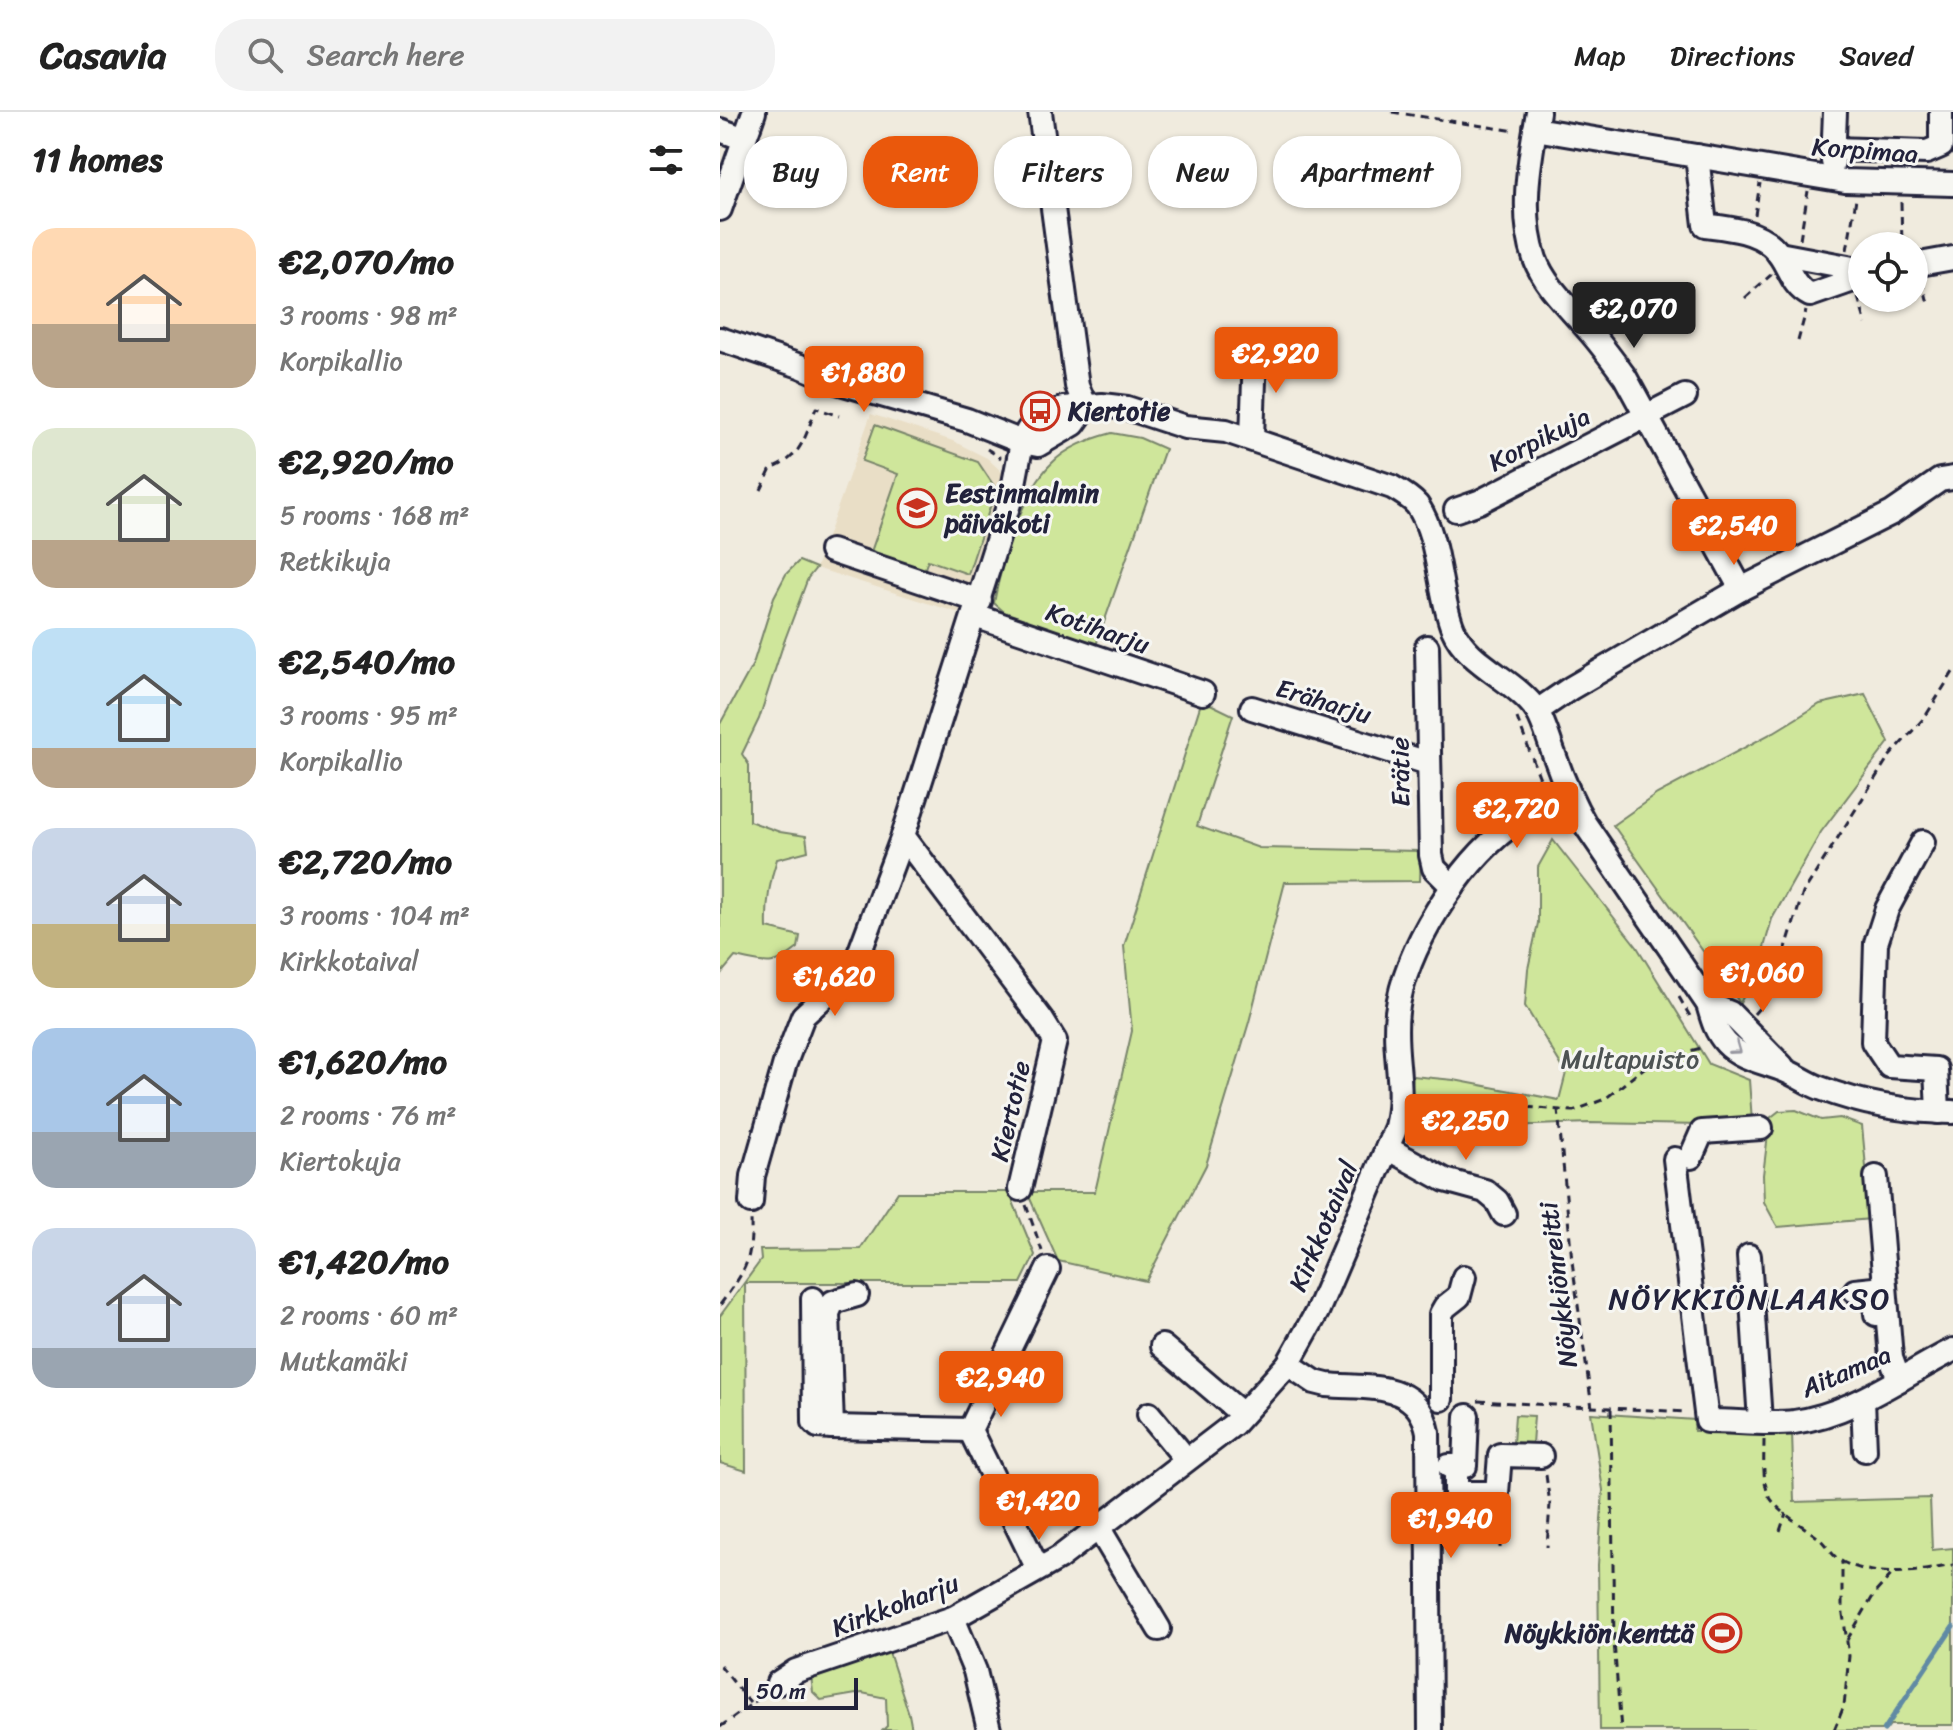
<!DOCTYPE html>
<html lang="en">
<head>
<meta charset="utf-8">
<style>
	body { margin:0; font-family:Sriracha,sans-serif; background:#f2f2f2; color:#222; height:100vh; display:flex; flex-direction:column; font-size:30px; white-space:nowrap }
	* { box-sizing:border-box; margin:0 }
	p { font-size:26px; color:#767676 }
	.icon { flex:none; width:44px; height:44px; fill:none; stroke:currentColor; stroke-width:2; stroke-linecap:round; stroke-linejoin:round }
	.map { position:relative; flex:1; overflow:hidden }
	.details { display:flex; flex-direction:column; background:#fff; width:720px }
	.details>* { flex:none }
	.top-card { position:absolute; left:24px; top:24px; width:760px; height:72px; display:flex; gap:16px }
	.tools { position:absolute; left:1128px; top:120px; display:grid; gap:16px }
	.tools a { display:grid; place-items:center; width:80px; height:80px; border-radius:50%; background:#fff; box-shadow:0 2px 6px #0004; font-size:40px }
	.scale { position:absolute; left:24px; bottom:20px; width:114px; box-sizing:border-box; padding-left:8px; border:4px solid #22223b; border-top:0; font-size:22px; line-height:28px; white-space:nowrap; color:#22223b; -webkit-text-stroke:6px #f6f6f2; paint-order:stroke }
	.price { position:absolute; translate:-50% -68px; padding:0 18px; border-radius:8px; background:#ea580c; color:#fff; font-size:26px; line-height:52px; filter:drop-shadow(0 2px 4px #0008) }
	.price::after { content:''; position:absolute; left:50%; top:48px; width:24px; height:18px; margin-left:-12px; background:inherit; clip-path:polygon(0 0,100% 0,50% 100%) }
	.price.selected { background:#222; color:#fff }
	ul { padding:0; list-style:none }
	li { display:flex; align-items:center; gap:24px; height:200px; padding:0 32px }
	li span { display:grid; place-items:center; flex:none; width:224px; height:160px; border-radius:24px; color:#555 }
	li>.icon { margin-inline-start:auto }
	span .icon { width:96px; height:96px; fill:#fffc; stroke-width:1 }
	li b { font-size:34px }
	h2 { display:flex; justify-content:space-between; align-items:center; height:96px; padding:0 32px; font-size:34px }
	.pill { padding:0 28px; border-radius:32px; background:#fff; box-shadow:0 2px 6px #0004; font-size:28px; line-height:72px }
	.pill.selected { background:#ea580c; color:#fff }
	header { display:flex; align-items:center; gap:48px; box-sizing:border-box; height:112px; padding:0 40px; background:#fff; border-bottom:2px solid #e0e0e0 }
	header strong { font-size:38px }
	nav { display:flex; gap:44px; margin-inline-start:auto; font-size:28px }
	.search { width:560px; height:72px; background:#f2f2f2; display:flex; align-items:center; gap:20px; box-sizing:border-box; padding:0 28px; border-radius:32px; color:#767676; font-size:30px }
	main { display:flex; flex:1; min-height:0 }
	.map>svg:first-child { display:block }
	.built { fill:#e9dec6 }
	.green { fill:#cfe69b; stroke:#78846b; stroke-width:2 }
	.lines { fill:none; stroke-linecap:round; stroke-linejoin:round }
	.stream { stroke:#608aa4; stroke-width:5 }
	.minor-casing { stroke:#22223b; stroke-width:28 }
	.path { stroke:#22223b; stroke-width:3; stroke-dasharray:8 6; stroke-linecap:butt }
	.minor { stroke:#f6f6f2; stroke-width:22 }
	.oneway { stroke:#9797a0 }
	.labels { text-anchor:middle; stroke-width:6; stroke-linejoin:round; paint-order:stroke }
	.street-label { font-size:26px; fill:#22223b; stroke:#f6f6f2 }
	.poi-label { font-size:26px; font-weight:bold; fill:#22223b; stroke:#f6f6f2; text-anchor:start }
	.park-label { font-size:26px; fill:#4d5353; stroke:#f6f6f2 }
	.quarter-label { font-size:30px; letter-spacing:2px; fill:#22223b; stroke:#f6f6f2 }
</style>
</head>
<body>
<header>
<strong>Casavia</strong>
<div class="search"><svg class="icon" aria-label="search" viewBox="0 0 24 24"><circle cx="10" cy="10" r="6"/><path d="M15 15l6 6"/></svg>Search here</div>
<nav><a>Map</a><a>Directions</a><a>Saved</a></nav>
</header>
<main>
<section class="details">
<h2>11 homes<svg class="icon" aria-label="filters" viewBox="0 0 24 24"><path d="M4 7h16M4 17h16"/><circle cx="9" cy="7" r="2"/><circle cx="15" cy="17" r="2"/></svg></h2>
<ul>
<li><span style="background:linear-gradient(#ffd9b3 60%,#b9a48a 0)"><svg class="icon" aria-label="home" viewBox="0 0 24 24"><path d="M3 11l9-7 9 7M6 9v11h12V9"/></svg></span><div><b>€2,070/mo</b><p>3 rooms · 98 m²</p><p>Korpikallio</p></div></li>
<li><span style="background:linear-gradient(#dfe7d0 70%,#b9a48a 0)"><svg class="icon" aria-label="home" viewBox="0 0 24 24"><path d="M3 11l9-7 9 7M6 9v11h12V9"/></svg></span><div><b>€2,920/mo</b><p>5 rooms · 168 m²</p><p>Retkikuja</p></div></li>
<li><span style="background:linear-gradient(#bfe0f5 75%,#b9a48a 0)"><svg class="icon" aria-label="home" viewBox="0 0 24 24"><path d="M3 11l9-7 9 7M6 9v11h12V9"/></svg></span><div><b>€2,540/mo</b><p>3 rooms · 95 m²</p><p>Korpikallio</p></div></li>
<li><span style="background:linear-gradient(#c9d6e8 60%,#c2b280 0)"><svg class="icon" aria-label="home" viewBox="0 0 24 24"><path d="M3 11l9-7 9 7M6 9v11h12V9"/></svg></span><div><b>€2,720/mo</b><p>3 rooms · 104 m²</p><p>Kirkkotaival</p></div></li>
<li><span style="background:linear-gradient(#a9c7e8 65%,#9aa5b1 0)"><svg class="icon" aria-label="home" viewBox="0 0 24 24"><path d="M3 11l9-7 9 7M6 9v11h12V9"/></svg></span><div><b>€1,620/mo</b><p>2 rooms · 76 m²</p><p>Kiertokuja</p></div></li>
<li><span style="background:linear-gradient(#c9d6e8 75%,#9aa5b1 0)"><svg class="icon" aria-label="home" viewBox="0 0 24 24"><path d="M3 11l9-7 9 7M6 9v11h12V9"/></svg></span><div><b>€1,420/mo</b><p>2 rooms · 60 m²</p><p>Mutkamäki</p></div></li>
</ul>
</section>
<div class="map">
<svg width="1233" height="1618" viewBox="0 0 1233 1618">
	<rect width="100%" height="100%" fill="#f0ebde"/>
	<filter id="ink" filterUnits="userSpaceOnUse"><feTurbulence type="fractalNoise" baseFrequency=".0125" numOctaves="2"/><feDisplacementMap in="SourceGraphic" scale="16" xChannelSelector="R" yChannelSelector="G"/><feConvolveMatrix kernelMatrix="1 2 1 2 8 2 1 2 1" color-interpolation-filters="sRGB"/></filter>
	<g filter="url(#ink)">
		<path class="built" d="M151 302 233 329 267 346 282 360 283 374 242 502 96 456Z"/>
		<g class="green">
			<path d="M155 313 258 350 276 377 248 462 208 448 204 459 151 440 178 362 142 349Z"/>
			<path d="M392 321 420 326 445 337 375 536 291 506 274 491C281 452 302 380 331 352 347 335 370 327 392 321Z"/>
			<path d="M79 449 96 456 88 466 64 530 39 607 22 642 29 653V709L60 720 86 724 88 739 57 747C49 771 46 791 47 816L80 824 78 836C52 857 45 851 15 845L0 863V612L33 552 54 485 66 462Z"/>
			<path d="M1145 582 1169 630 1101 720 1052 807 1038 857 1020 891 893 713 937 682 1054 620 1100 592Z"/>
			<path d="M482 588 513 603 477 714 539 736 701 739 700 769 565 770 529 910 486 1053 426 1169 338 1149 307 1080H375L412 919 404 834Z"/>
			<path d="M833 728 917 835 989 952 1029 968 1032 1009 984 1013 869 1011 688 1018 693 964 734 968 839 988 846 961 805 894 808 857 818 811V755Z"/>
			<path d="M1076 998 1101 1008 1120 1006 1142 1014 1151 1107 1058 1115 1056 1112 1044 1090 1043 1063 1050 1006 1059 999Z"/>
			<path d="M178 1080H289L315 1143 301 1171H25L26 1359 0 1351V1204L41 1148 40 1138 140 1137Z"/>
			<path d="M871 1301 975 1308 974 1319H1072L1074 1390 1210 1386 1212 1438 1233 1436V1613H1170L1166 1618H880L878 1453 883 1378Z"/>
			<path d="M795 1303 814 1304 812 1332 793 1331Z"/>
			<path d="M167 1534 189 1602 192 1618H163L167 1614 166 1586 142 1581 101 1588 93 1580 91 1564Z"/>
		</g>
		<g class="lines">
			<path class="stream" d="M1164 1618 1233 1515"/>
			<defs>
				<g id="minor">
					<path d="M320 0 357 274 366 295"/>
					<path d="M818 0C810 46 799 101 815 147 825 175 853 199 871 221 883 235 894 250 905 265L1021 477"/>
					<path d="M815 17 1125 69 1233 72"/>
					<path d="M0 18 25 27"/>
					<path d="M1114 37 1207 40 1221 34V0"/>
					<path d="M977 44 985 113C1008 116 1035 118 1052 134 1069 149 1069 173 1090 183L1133 168V156H1142"/>
					<path d="M1113 50 1115 0"/>
					<path d="M0 97 34 0"/>
					<path d="M1059 142 1133 156"/>
					<path d="M1194 153 1233 146"/>
					<path d="M0 227 80 254 117 270 247 308 302 330 318 333 354 312 366 295"/>
					<path d="M532 326 535 240"/>
					<path d="M736 398 759 390 965 284"/>
					<path d="M111 439 260 489"/>
					<path d="M255 504 483 581"/>
					<path d="M707 535 711 743 714 756 733 775"/>
					<path d="M532 596 708 651"/>
					<path d="M817 599 851 576 1021 477 1172 401 1220 368 1233 366"/>
					<path d="M1203 730 1167 797 1156 831 1153 930 1169 954 1216 957 1218 1000"/>
					<path d="M988 892 1010 901 1062 954"/>
					<path d="M667 1036 725 1068 765 1079 777 1089 784 1102"/>
					<path d="M971 1045 982 1020 1041 1016"/>
					<path d="M955 1047 987 1309C1015 1309 1047 1313 1074 1310 1133 1302 1182 1264 1233 1238"/>
					<path d="M1156 1065 1171 1246 1179 1268"/>
					<path d="M300 1077 335 929 322 908 183 724 292 382 302 330 308 318 344 296 382 293 407 296 465 315 506 319 672 375C681 380 690 385 697 393 720 425 718 481 733 517 748 553 795 567 817 599 825 612 829 630 835 645 843 668 852 690 865 712L988 892C992 906 995 919 1006 931 1020 946 1043 950 1061 957 1075 962 1087 971 1100 976 1144 993 1186 1000 1233 1000"/>
					<path d="M31 1090 33 1064 65 951 83 904 133 858 183 724"/>
					<path d="M1029 1144 1040 1309"/>
					<path d="M1135 1179 1154 1177 1156 1202"/>
					<path d="M93 1187 94 1310 98 1314 112 1315 250 1318"/>
					<path d="M442 1234 522 1302"/>
					<path d="M568 1252 595 1270 607 1273C648 1277 698 1268 708 1320L710 1618"/>
					<path d="M721 1287V1202L725 1195 739 1184 744 1165"/>
					<path d="M1143 1288 1145 1338"/>
					<path d="M429 1302 466 1347"/>
					<path d="M112 1315 108 1201 113 1190 137 1183"/>
					<path d="M729 1354H745L747 1304"/>
					<path d="M736 1354V1381H777L780 1343 821 1344"/>
					<path d="M378 1415 439 1517"/>
					<path d="M318 1457 250 1318 328 1157"/>
					<path d="M233 1506 255 1559 269 1618"/>
					<path d="M58 1571 76 1559 233 1506 339 1446 514 1312 568 1252 597 1200 676 1015C686 973 672 941 677 900 685 837 739 753 789 715 807 702 828 693 849 685"/>
				</g>
			</defs>
			<use href="#minor" class="minor-casing"/>
			<g class="path">
				<path d="M672 0 795 19"/>
				<path d="M1181 90 1182 134"/>
				<path d="M1035 103 1040 71"/>
				<path d="M1080 127 1088 79"/>
				<path d="M1127 138 1136 87"/>
				<path d="M1202 168 1209 195"/>
				<path d="M1138 185 1146 212"/>
				<path d="M1025 186 1052 162"/>
				<path d="M1078 229 1086 199"/>
				<path d="M267 337 281 346"/>
				<path d="M41 378 51 357C82 345 85 325 96 296L119 304"/>
				<path d="M797 606 824 677"/>
				<path d="M959 885 971 906"/>
				<path d="M1034 902 1052 881 1083 781 1168 646 1205 605 1233 560"/>
				<path d="M838 997 852 1149 872 1296"/>
				<path d="M697 1006 705 1002 757 991 853 999 885 987 934 948 985 935"/>
				<path d="M306 1093 322 1139"/>
				<path d="M0 1193C26 1157 32 1151 31 1106"/>
				<path d="M758 1289 966 1300"/>
				<path d="M891 1297 894 1530 901 1618"/>
				<path d="M1044 1328C1044 1344 1042 1369 1049 1384 1058 1400 1082 1413 1096 1424 1106 1431 1112 1445 1123 1450 1159 1467 1195 1460 1233 1453"/>
				<path d="M826 1363 830 1392 827 1435"/>
				<path d="M736 1401 735 1422 743 1423"/>
				<path d="M1060 1419 1066 1401"/>
				<path d="M780 1436 782 1396"/>
				<path d="M1127 1528 1155 1481 1172 1462"/>
				<path d="M0 1553 30 1591"/>
				<path d="M0 1615 45 1582"/>
				<path d="M1114 1618 1124 1594 1129 1544 1122 1495V1450"/>
			</g>
			<use href="#minor" class="minor"/>
		</g>
		<defs><path id="oneway-chevron" d="M-2-3.5L2.5 0L-2 3.5" fill="none" stroke-width="1.6" stroke-linecap="round" stroke-linejoin="round" transform="scale(2)"/></defs>
		<use class="oneway" href="#oneway-chevron" transform="translate(1016 937) rotate(36)"/>
	</g>
	<defs>
		<symbol id="bus-ring" viewBox="-11 -11 22 22"><circle r="9.5" fill="#f6f6f2" stroke="#c8321e" stroke-width="1.5"/><path d="M-5-6H5V4H4V6H2V4H-2V6H-4V4H-5ZM-3.5-4V0h7V-4ZM-3.5 1.2v1.5H-2V1.2ZM2 1.2v1.5H3.5V1.2Z" fill="#c8321e"/></symbol>
		<symbol id="school-ring" viewBox="-11 -11 22 22"><circle r="9.5" fill="#f6f6f2" stroke="#c8321e" stroke-width="1.5"/><path d="M0-5L7-2L0 1L-7-2ZM-4 1L0 2.5L4 1V4Q0 6-4 4Z" fill="#c8321e"/></symbol>
		<symbol id="stadium-ring" viewBox="-11 -11 22 22"><circle r="9.5" fill="#f6f6f2" stroke="#c8321e" stroke-width="1.5"/><path d="M0-5a6.5 5 0 1 0 0 10a6.5 5 0 1 0 0-10ZM-3.5-1.8h7v3.6h-7Z" fill="#c8321e"/></symbol>
	</defs>
	<g fill-rule="evenodd">
		<use href="#bus-ring" x="298" y="277" width="44" height="44"/>
		<use href="#school-ring" x="175" y="374" width="44" height="44"/>
		<use href="#stadium-ring" x="980" y="1499" width="44" height="44"/>
	</g>
	<g class="labels">
		<g class="street-label">
			<text transform="translate(1145 38) rotate(4)" y="9">Korpimaa</text>
			<text transform="translate(819 327) rotate(-27)" y="9">Korpikuja</text>
			<text transform="translate(378 516) rotate(19)" y="9">Kotiharju</text>
			<text transform="translate(604 589) rotate(17)" y="9">Eräharju</text>
			<text transform="translate(680 660) rotate(-91)" y="9">Erätie</text>
			<text transform="translate(290 999) rotate(-77)" y="9">Kiertotie</text>
			<text transform="translate(603 1114) rotate(-67)" y="9">Kirkkotaival</text>
			<text transform="translate(838 1173) rotate(-97)" y="9">Nöykkiönreitti</text>
			<text transform="translate(1126 1259) rotate(-23)" y="9">Aitamaa</text>
			<text transform="translate(175 1493) rotate(-21)" y="9">Kirkkoharju</text>
		</g>
		<g class="poi-label">
			<text x="348" y="308">Kiertotie</text>
			<text x="225" y="390">Eestinmalmin<tspan x="225" dy="30">päiväkoti</tspan></text>
			<text x="974" y="1530" text-anchor="end">Nöykkiön kenttä</text>
		</g>
		<g class="park-label">
			<text x="910" y="956">Multapuisto</text>
		</g>
		<g class="quarter-label">
			<text x="1030" y="1197">NÖYKKIÖNLAAKSO</text>
		</g>
	</g>
</svg>
<div class="tools">
<a><svg class="icon" aria-label="locate" viewBox="0 0 24 24"><circle cx="12" cy="12" r="6"/><path d="M12 2v4M12 18v4M2 12h4M18 12h4"/></svg></a>
</div>
<div class="scale">50 m</div>
<b class="price selected" style="left:914px;top:238px">€2,070</b>
<b class="price" style="left:556px;top:283px">€2,920</b>
<b class="price" style="left:144px;top:302px">€1,880</b>
<b class="price" style="left:1014px;top:455px">€2,540</b>
<b class="price" style="left:797px;top:738px">€2,720</b>
<b class="price" style="left:1043px;top:902px">€1,060</b>
<b class="price" style="left:115px;top:906px">€1,620</b>
<b class="price" style="left:746px;top:1050px">€2,250</b>
<b class="price" style="left:281px;top:1307px">€2,940</b>
<b class="price" style="left:319px;top:1430px">€1,420</b>
<b class="price" style="left:731px;top:1448px">€1,940</b>
<div class="top-card">
<a class="pill">Buy</a>
<a class="pill selected">Rent</a>
<a class="pill">Filters</a>
<a class="pill">New</a>
<a class="pill">Apartment</a>
</div>
</div>
</main>
</body>
</html>
